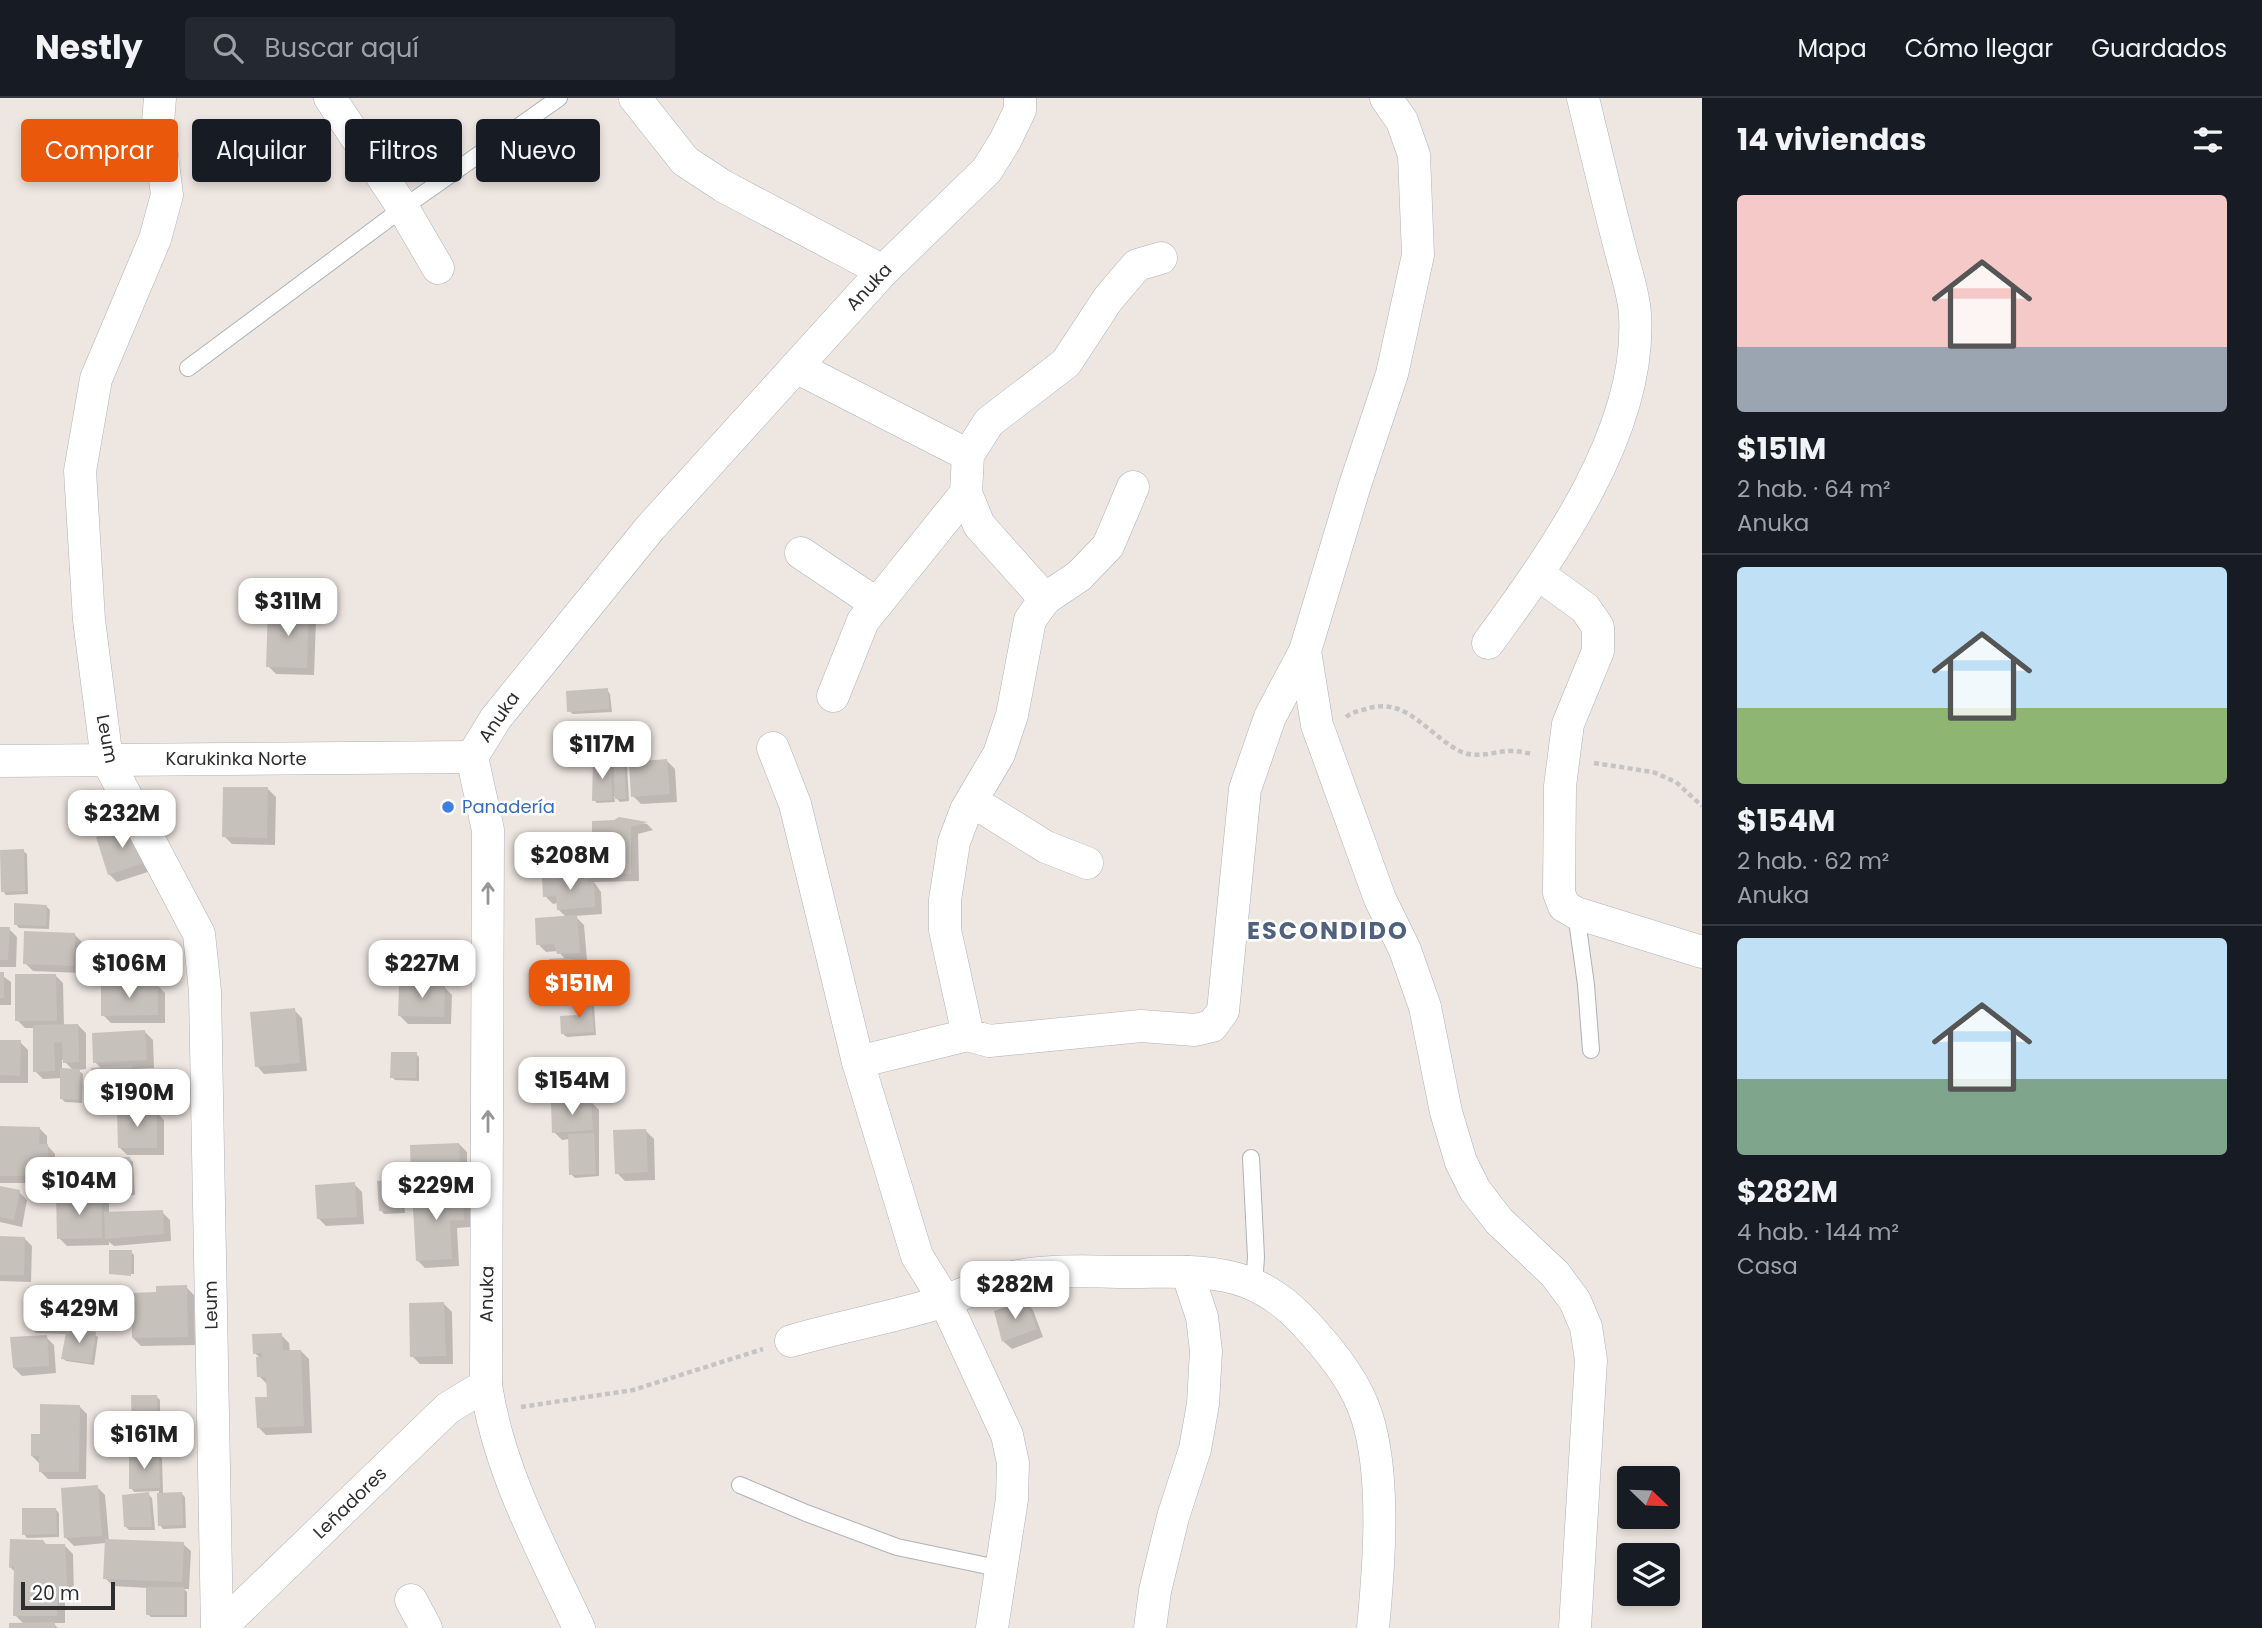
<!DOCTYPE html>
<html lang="es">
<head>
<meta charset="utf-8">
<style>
	body { margin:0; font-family:Poppins,sans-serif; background:#242831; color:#f1f3f6; height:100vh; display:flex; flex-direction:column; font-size:26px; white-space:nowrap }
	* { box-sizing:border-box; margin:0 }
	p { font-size:23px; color:#9ea1a6 }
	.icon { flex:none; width:38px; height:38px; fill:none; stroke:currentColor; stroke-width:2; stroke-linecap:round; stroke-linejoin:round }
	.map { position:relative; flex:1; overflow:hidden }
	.drawer { display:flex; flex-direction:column; background:#171b24; width:560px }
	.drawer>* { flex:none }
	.guide { position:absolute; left:21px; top:21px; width:665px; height:63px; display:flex; gap:14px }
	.needle { width:46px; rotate:113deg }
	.buttons { position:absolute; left:1617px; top:1368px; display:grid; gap:14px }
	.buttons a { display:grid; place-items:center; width:63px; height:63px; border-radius:7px; background:#171b24; box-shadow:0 4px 10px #0003; font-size:35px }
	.scale { position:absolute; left:21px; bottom:18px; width:94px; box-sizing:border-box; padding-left:7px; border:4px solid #2e2e2e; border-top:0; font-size:19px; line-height:24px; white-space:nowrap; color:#2e2e2e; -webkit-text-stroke:5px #fff; paint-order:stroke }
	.price { position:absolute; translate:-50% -60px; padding:0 16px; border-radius:14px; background:#fff; color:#222; font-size:23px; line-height:46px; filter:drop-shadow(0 2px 4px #0008) }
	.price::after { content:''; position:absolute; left:50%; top:42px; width:21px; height:16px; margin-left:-10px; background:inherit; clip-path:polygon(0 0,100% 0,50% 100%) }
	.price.on { background:#ea580c; color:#fff }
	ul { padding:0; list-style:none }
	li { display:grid; align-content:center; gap:14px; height:371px; padding:0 35px }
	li+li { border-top:2px solid #363941 }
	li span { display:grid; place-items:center; height:217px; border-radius:7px; color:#555 }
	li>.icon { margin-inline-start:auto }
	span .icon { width:126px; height:126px; fill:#fffc; stroke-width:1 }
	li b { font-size:30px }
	h2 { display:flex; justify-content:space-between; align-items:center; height:84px; padding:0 35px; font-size:30px }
	.chip { padding:0 24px; border-radius:7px; background:#171b24; box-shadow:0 4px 10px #0003; font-size:24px; line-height:63px }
	.chip.on { background:#ea580c; color:#fff }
	header { display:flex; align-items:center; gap:42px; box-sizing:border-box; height:98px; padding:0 35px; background:#171b24; border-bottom:2px solid #363941 }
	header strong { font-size:33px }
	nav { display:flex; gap:38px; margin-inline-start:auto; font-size:24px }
	.search { width:490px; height:63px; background:#242831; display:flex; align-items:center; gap:18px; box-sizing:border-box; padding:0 24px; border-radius:7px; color:#9ea1a6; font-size:26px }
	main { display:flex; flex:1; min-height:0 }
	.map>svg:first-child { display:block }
	.shadow { fill:#0003; fill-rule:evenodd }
	.building { fill:#c7c1bc }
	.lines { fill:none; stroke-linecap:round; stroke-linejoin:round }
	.service-casing { stroke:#aeb2b9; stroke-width:18 }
	.minor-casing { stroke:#aeb2b9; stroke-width:33 }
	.path { stroke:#c4c4c4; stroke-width:4.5; stroke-dasharray:5 3.5; stroke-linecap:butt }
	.service { stroke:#fff; stroke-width:16 }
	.minor { stroke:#fff; stroke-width:32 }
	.oneway { stroke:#969696 }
	.shop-dot { fill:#3f7fe0; stroke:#fff; stroke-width:2.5 }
	.labels { text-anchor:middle; stroke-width:5; stroke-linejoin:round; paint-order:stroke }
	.street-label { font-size:18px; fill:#2e2e2e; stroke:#fff }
	.shop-label { font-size:18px; fill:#366cbe; stroke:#fff; text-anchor:start }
	.district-label { font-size:24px; font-weight:bold; letter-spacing:2px; fill:#4f617e; stroke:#fff }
</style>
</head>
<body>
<header>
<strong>Nestly</strong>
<div class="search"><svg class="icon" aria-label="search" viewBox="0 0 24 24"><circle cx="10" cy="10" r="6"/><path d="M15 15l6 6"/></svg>Buscar aquí</div>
<nav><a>Mapa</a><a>Cómo llegar</a><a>Guardados</a></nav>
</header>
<main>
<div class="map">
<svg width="1702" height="1530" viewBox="0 0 1702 1530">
	<rect width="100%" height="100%" fill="#eee6e1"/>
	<g class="shadow">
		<path d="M308 514 316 522 314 577 276 576 268 568Z"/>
		<path d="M607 592 610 596 612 614 573 616 569 613Z"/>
		<path d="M598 633 601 637 602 660 579 662 576 658Z"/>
		<path d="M667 663 675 671 677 704 641 706 633 698Z"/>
		<path d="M623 664 627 668 629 703 620 704 614 698 615 704 597 705 594 702 610 665 615 670Z"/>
		<path d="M268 691 276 699 275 747 232 746 224 738Z"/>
		<path d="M619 721 647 726 653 732 638 736 639 783 594 784 601 794 602 816 575 818 584 827 587 862 574 863 587 870 588 879 582 892 574 893 571 899 556 900 553 897 566 862 558 853 546 854 538 846 567 820 558 811V805L553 806 545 798 543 781 589 778 588 743H594Z"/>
		<path d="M135 729 154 772 117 784 109 776Z"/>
		<path d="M23 753 27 756 28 796 6 797 3 793Z"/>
		<path d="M46 808 50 812 49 831 19 830 16 826Z"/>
		<path d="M0 830 9 831 17 839 16 869H0Z"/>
		<path d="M74 836 82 844 81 875 33 873 25 865Z"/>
		<path d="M0 876 11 884V907H0Z"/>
		<path d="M55 877 63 885 64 928 78 927 86 935V971L78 972 83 976 82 1005 65 1004 61 1000 62 980 43 981 35 973 34 930H25L17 922ZM62 961 74 973 62 972Z"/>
		<path d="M157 887 165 895V925H111L103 917Z"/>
		<path d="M444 889 452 897 451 926H408L400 918Z"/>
		<path d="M591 904 594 907 596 937 567 939 563 936Z"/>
		<path d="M294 912 302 920 307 973 264 976 257 968Z"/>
		<path d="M145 934 153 942 154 970 132 971 139 977 141 1014H156L164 1022V1057H127L119 1049V1012L102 1013 94 1005 102 971 95 964Z"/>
		<path d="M0 944H20L28 952V985H0Z"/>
		<path d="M416 956 419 959V983L395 982 392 979Z"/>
		<path d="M591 1004 599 1012V1078L575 1080 571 1076 570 1041 562 1042 554 1034Z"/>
		<path d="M0 1030H39L47 1038V1047L55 1056V1085H0Z"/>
		<path d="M646 1033 654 1041 655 1082 625 1083 617 1075Z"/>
		<path d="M459 1046 467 1054V1075H455L456 1088 421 1089 413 1081Z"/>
		<path d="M130 1061 133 1064 135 1097 119 1098 116 1094Z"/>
		<path d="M399 1084 403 1087 405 1115 384 1116 381 1112Z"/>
		<path d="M354 1086 362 1094 364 1126 326 1128 318 1120Z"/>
		<path d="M0 1090 19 1094 27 1102 22 1129 0 1124Z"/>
		<path d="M462 1092 470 1100 471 1129 457 1130 459 1168 425 1170 417 1162Z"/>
		<path d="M101 1098 109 1106V1115L162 1114 170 1122 171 1143 114 1148 109 1144V1147L67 1148 59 1140Z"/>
		<path d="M0 1140H24L32 1148 31 1184 0 1183Z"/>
		<path d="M131 1154 134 1157V1176L112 1175V1176L111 1175Z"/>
		<path d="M186 1189 194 1197 195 1247 141 1248 133 1240Z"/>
		<path d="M85 1192 93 1200 92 1235 98 1239 94 1267 66 1263 63 1260 67 1236 36 1235 28 1227Z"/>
		<path d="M1025 1204 1033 1212 1043 1239 1012 1251 1004 1244 996 1214Z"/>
		<path d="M444 1206 452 1214 453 1266H420L412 1258Z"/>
		<path d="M281 1237 289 1245 290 1254 301 1253 309 1261 312 1335 266 1337 258 1329 269 1300 267 1286 259 1278 261 1261 255 1255Z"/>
		<path d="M46 1239 54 1247 56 1275 22 1278 14 1270Z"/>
		<path d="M156 1298 160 1302V1334L137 1335 134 1331Z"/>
		<path d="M79 1308 87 1316 86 1381H48L40 1373V1366L32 1358 41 1338Z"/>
		<path d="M159 1357 162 1361 163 1396H182L185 1399 186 1430 163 1431 160 1427 159 1393 134 1394 131 1390Z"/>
		<path d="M97 1389 105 1397 109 1443 183 1446 191 1453 189 1491H184L187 1494V1519H151L148 1516V1490L113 1488 105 1480 106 1445 74 1448 66 1440Z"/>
		<path d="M148 1396 152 1400 155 1432H129L126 1429Z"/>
		<path d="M56 1412 59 1415V1439L27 1440 24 1436Z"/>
		<path d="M47 1448H65L73 1456 74 1496 65 1499V1525H53L58 1530H11L25 1527 15 1517V1474L10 1469Z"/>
	</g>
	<g class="building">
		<path d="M268 511 309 512 307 570 266 569Z"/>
		<path d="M608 590 609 611 567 614 566 593Z"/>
		<path d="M598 631 599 658 574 659 573 632Z"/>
		<path d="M667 661 670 696 631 699 629 664Z"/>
		<path d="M624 662 626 701H615L613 663Z"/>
		<path d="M593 663H611L612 702 592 703Z"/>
		<path d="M223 689H268L267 740 222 739Z"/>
		<path d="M619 719 648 724 631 729V776L587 777 586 741H592V723L614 722Z"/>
		<path d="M136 727 147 764 108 777 96 739Z"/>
		<path d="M24 751 25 793 1 794 0 752Z"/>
		<path d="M587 777 588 784H594L595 809 557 812 556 798 543 799 542 780Z"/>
		<path d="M14 805 47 807 46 828 14 827Z"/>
		<path d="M577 817 580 855 557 856 554 846 536 847 535 820Z"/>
		<path d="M0 829H10L8 862H0Z"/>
		<path d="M24 833 75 835 74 868 23 866Z"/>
		<path d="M565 860 585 864V874L578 889 571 890 567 896 551 897 549 861Z"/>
		<rect x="0" y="874" width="4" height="26"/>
		<path d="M15 876H56L57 923H15Z"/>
		<path d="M101 886H158V917L101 918Z"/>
		<path d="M399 886 445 887 444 919 398 918Z"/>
		<path d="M591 902 594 934 561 936 560 918 577 917 576 903Z"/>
		<path d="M295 910 300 965 255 969 250 914Z"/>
		<path d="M78 926 79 964 63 965 62 944 54 945 55 973 33 974V927Z"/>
		<path d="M145 932 147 962 93 965 92 935Z"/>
		<path d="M0 942H21L20 978 0 977Z"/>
		<path d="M391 954H417L416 980H390Z"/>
		<path d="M132 967 133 1003 92 1006 91 970Z"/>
		<path d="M60 970 80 971 79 1002 60 1001Z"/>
		<path d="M591 1002 593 1032 552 1035 551 1005Z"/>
		<path d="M117 1012H157V1050H118Z"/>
		<path d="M0 1028 40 1029 39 1046H48L47 1078H0Z"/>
		<path d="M646 1031 648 1074 615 1076 613 1032Z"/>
		<path d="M594 1035 596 1076 569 1077 568 1036Z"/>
		<path d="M459 1045 460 1068H448L449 1081 411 1082 410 1047Z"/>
		<path d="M130 1059 132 1094 114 1095 112 1060Z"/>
		<path d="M400 1082 402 1112 379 1113 377 1083Z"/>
		<path d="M355 1084 357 1119 317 1121 315 1087Z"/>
		<path d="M0 1088 20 1092 14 1122 0 1119Z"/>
		<path d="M463 1091 464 1122 450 1123 452 1161 416 1163 412 1093Z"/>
		<path d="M56 1097H102V1140L57 1141Z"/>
		<path d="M163 1112 164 1136 105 1141 104 1114Z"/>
		<path d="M0 1138 25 1139 24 1177H0Z"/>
		<path d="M109 1152H132L131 1178 109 1176Z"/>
		<path d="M187 1187 188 1239 132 1240 131 1195 156 1194V1188Z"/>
		<path d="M28 1189 85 1190 84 1229 27 1228Z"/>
		<path d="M1026 1202 1037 1231 1002 1244 994 1213Z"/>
		<path d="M444 1204 446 1258 410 1259 409 1205Z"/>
		<path d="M67 1229 96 1234 91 1265 61 1261Z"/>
		<path d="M282 1235 283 1252H301L304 1328 257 1330 255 1299H267L266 1279H257L256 1259H262V1255L253 1256 252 1236Z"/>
		<path d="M47 1237 49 1268 13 1270 10 1239Z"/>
		<path d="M131 1297H157L158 1331 132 1332Z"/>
		<path d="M40 1306 80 1307 79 1374H39V1358H31V1336H40Z"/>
		<path d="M159 1355 160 1390 129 1391V1356Z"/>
		<path d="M98 1387 102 1438 64 1440 61 1390Z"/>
		<path d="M149 1394 152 1429H124L122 1397Z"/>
		<path d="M182 1394 183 1427 158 1428 157 1395Z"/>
		<path d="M22 1410H56L57 1436 22 1437Z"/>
		<path d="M10 1441 43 1442 46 1446H65L67 1488 58 1491 57 1518H13L14 1468 9 1470Z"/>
		<path d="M105 1441 184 1444 182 1484 103 1481Z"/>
		<rect x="146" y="1489" width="38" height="28"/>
		<path d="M55 1524V1530H9V1525Z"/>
	</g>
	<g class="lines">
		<defs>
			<g id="service">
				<path d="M188 270 403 110 559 0"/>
				<path d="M1576 815 1586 887 1591 952"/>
				<path d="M1251 1060 1256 1159 1254 1187"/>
				<path d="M740 1387 806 1415 897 1449 1002 1471"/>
			</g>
			<g id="minor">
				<path d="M160 0 158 25 167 97 155 141 96 281 80 373 89 522 107 662 199 836 205 893 217 1530"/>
				<path d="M330 0 403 110 438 170"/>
				<path d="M635 0 685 63 723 88 883 173"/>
				<path d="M1386 0 1402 23 1414 57 1418 157 1392 276 1354 390 1305 553 1317 627 1380 801 1405 852 1425 909 1446 1014 1461 1064 1475 1092 1499 1123 1555 1176 1575 1203 1586 1229 1591 1262 1575 1530"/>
				<path d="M796 269 968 357"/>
				<path d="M1133 389 1108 448 1079 478 1045 501 1030 522 1012 617 999 656 966 712 954 744 945 802V832L968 937 989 943 1141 928 1195 932 1212 928 1223 913 1245 691 1270 619 1305 553"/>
				<path d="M966 395 979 427 1045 501"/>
				<path d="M801 455 877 506"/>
				<path d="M1538 476 1585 510 1598 529V553L1568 626 1560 688 1559 795 1564 808 1576 815 1702 854"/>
				<path d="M1488 545C1553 456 1642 333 1635 217 1634 195 1625 171 1620 150 1607 100 1595 50 1583 0"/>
				<path d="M833 598 863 523 966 395 968 357 989 324 1066 265 1108 201 1137 167 1161 160"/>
				<path d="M773 650 795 706 858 964 917 1158 945 1203C895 1219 842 1228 791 1243"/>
				<path d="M0 663 472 659"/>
				<path d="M972 703 1046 749 1087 765"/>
				<path d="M858 964 968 937"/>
				<path d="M411 1502 426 1530"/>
				<path d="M220 1530 448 1310 486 1287"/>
				<path d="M579 1530C542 1451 499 1374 486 1287L488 732 472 659 496 620 650 430 883 173 987 72 1005 43 1020 12V0"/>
				<path d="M992 1530 1012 1401 1013 1365 1007 1337 945 1203C965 1195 985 1186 1005 1181 1047 1170 1094 1174 1137 1174 1173 1174 1212 1171 1247 1184 1275 1195 1295 1213 1314 1235 1336 1260 1357 1287 1367 1319 1386 1379 1379 1468 1373 1530"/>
				<path d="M1150 1530 1155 1493 1173 1419 1195 1351 1203 1306 1206 1253 1202 1219 1187 1174"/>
			</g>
		</defs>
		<use href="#service" class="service-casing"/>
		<use href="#minor" class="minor-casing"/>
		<g class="path">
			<path d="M1346 619C1352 614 1359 613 1366 611 1407 597 1429 639 1462 654 1478 661 1495 653 1511 653 1519 653 1526 655 1533 656"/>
			<path d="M1594 665 1653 674 1676 684 1702 708"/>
			<path d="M521 1309 633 1292 763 1251"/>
		</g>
		<use href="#service" class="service"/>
		<use href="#minor" class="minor"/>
	</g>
	<defs><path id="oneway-shaft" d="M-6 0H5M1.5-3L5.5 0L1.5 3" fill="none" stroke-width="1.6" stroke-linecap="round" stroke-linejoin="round" transform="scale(1.75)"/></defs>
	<g class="oneway">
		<use href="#oneway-shaft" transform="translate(488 795) rotate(-90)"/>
		<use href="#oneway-shaft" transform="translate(488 1023) rotate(-90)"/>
	</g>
	<circle class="shop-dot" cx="448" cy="709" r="7"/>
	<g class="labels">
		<g class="street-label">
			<text transform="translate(869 189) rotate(-47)" y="6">Anuka</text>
			<text transform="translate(499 619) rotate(-55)" y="6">Anuka</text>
			<text transform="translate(107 641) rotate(79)" y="6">Leum</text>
			<text x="236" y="667">Karukinka Norte</text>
			<text transform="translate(487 1196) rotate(-89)" y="6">Anuka</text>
			<text transform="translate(211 1207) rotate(-91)" y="6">Leum</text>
			<text transform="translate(350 1405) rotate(-44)" y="6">Leñadores</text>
		</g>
		<g class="shop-label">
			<text x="462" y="715">Panadería</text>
		</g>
		<g class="district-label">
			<text x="1328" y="841">ESCONDIDO</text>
		</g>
	</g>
</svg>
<div class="buttons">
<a><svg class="needle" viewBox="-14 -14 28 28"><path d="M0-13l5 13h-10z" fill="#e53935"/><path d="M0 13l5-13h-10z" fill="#9ea1a6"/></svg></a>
<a><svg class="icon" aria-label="layers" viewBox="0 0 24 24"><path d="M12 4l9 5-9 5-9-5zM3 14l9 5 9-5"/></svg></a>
</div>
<div class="scale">20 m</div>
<b class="price" style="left:288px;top:540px">$311M</b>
<b class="price" style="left:602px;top:683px">$117M</b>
<b class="price" style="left:122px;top:752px">$232M</b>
<b class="price" style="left:570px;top:794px">$208M</b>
<b class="price" style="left:129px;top:902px">$106M</b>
<b class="price" style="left:422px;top:902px">$227M</b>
<b class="price on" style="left:579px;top:922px">$151M</b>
<b class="price" style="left:572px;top:1019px">$154M</b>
<b class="price" style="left:137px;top:1031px">$190M</b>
<b class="price" style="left:79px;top:1119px">$104M</b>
<b class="price" style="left:436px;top:1124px">$229M</b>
<b class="price" style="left:1015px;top:1223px">$282M</b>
<b class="price" style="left:79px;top:1247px">$429M</b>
<b class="price" style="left:144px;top:1373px">$161M</b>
<div class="guide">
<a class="chip on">Comprar</a>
<a class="chip">Alquilar</a>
<a class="chip">Filtros</a>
<a class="chip">Nuevo</a>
</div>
</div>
<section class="drawer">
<h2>14 viviendas<svg class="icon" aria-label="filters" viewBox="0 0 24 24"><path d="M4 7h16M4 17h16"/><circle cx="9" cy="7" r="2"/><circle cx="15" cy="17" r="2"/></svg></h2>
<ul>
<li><span style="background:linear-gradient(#f6c9c9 70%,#9aa5b1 0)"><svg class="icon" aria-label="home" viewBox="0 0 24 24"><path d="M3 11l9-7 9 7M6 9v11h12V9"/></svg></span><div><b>$151M</b><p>2 hab. · 64 m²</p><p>Anuka</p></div></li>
<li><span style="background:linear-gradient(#bfe0f5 65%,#8fb573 0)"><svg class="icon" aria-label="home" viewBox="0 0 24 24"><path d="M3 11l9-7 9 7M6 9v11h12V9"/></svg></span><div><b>$154M</b><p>2 hab. · 62 m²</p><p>Anuka</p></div></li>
<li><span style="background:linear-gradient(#bfe0f5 65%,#7fa58c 0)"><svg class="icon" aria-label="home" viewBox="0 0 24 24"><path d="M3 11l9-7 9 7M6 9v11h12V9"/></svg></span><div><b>$282M</b><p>4 hab. · 144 m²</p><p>Casa</p></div></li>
</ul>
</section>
</main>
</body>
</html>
